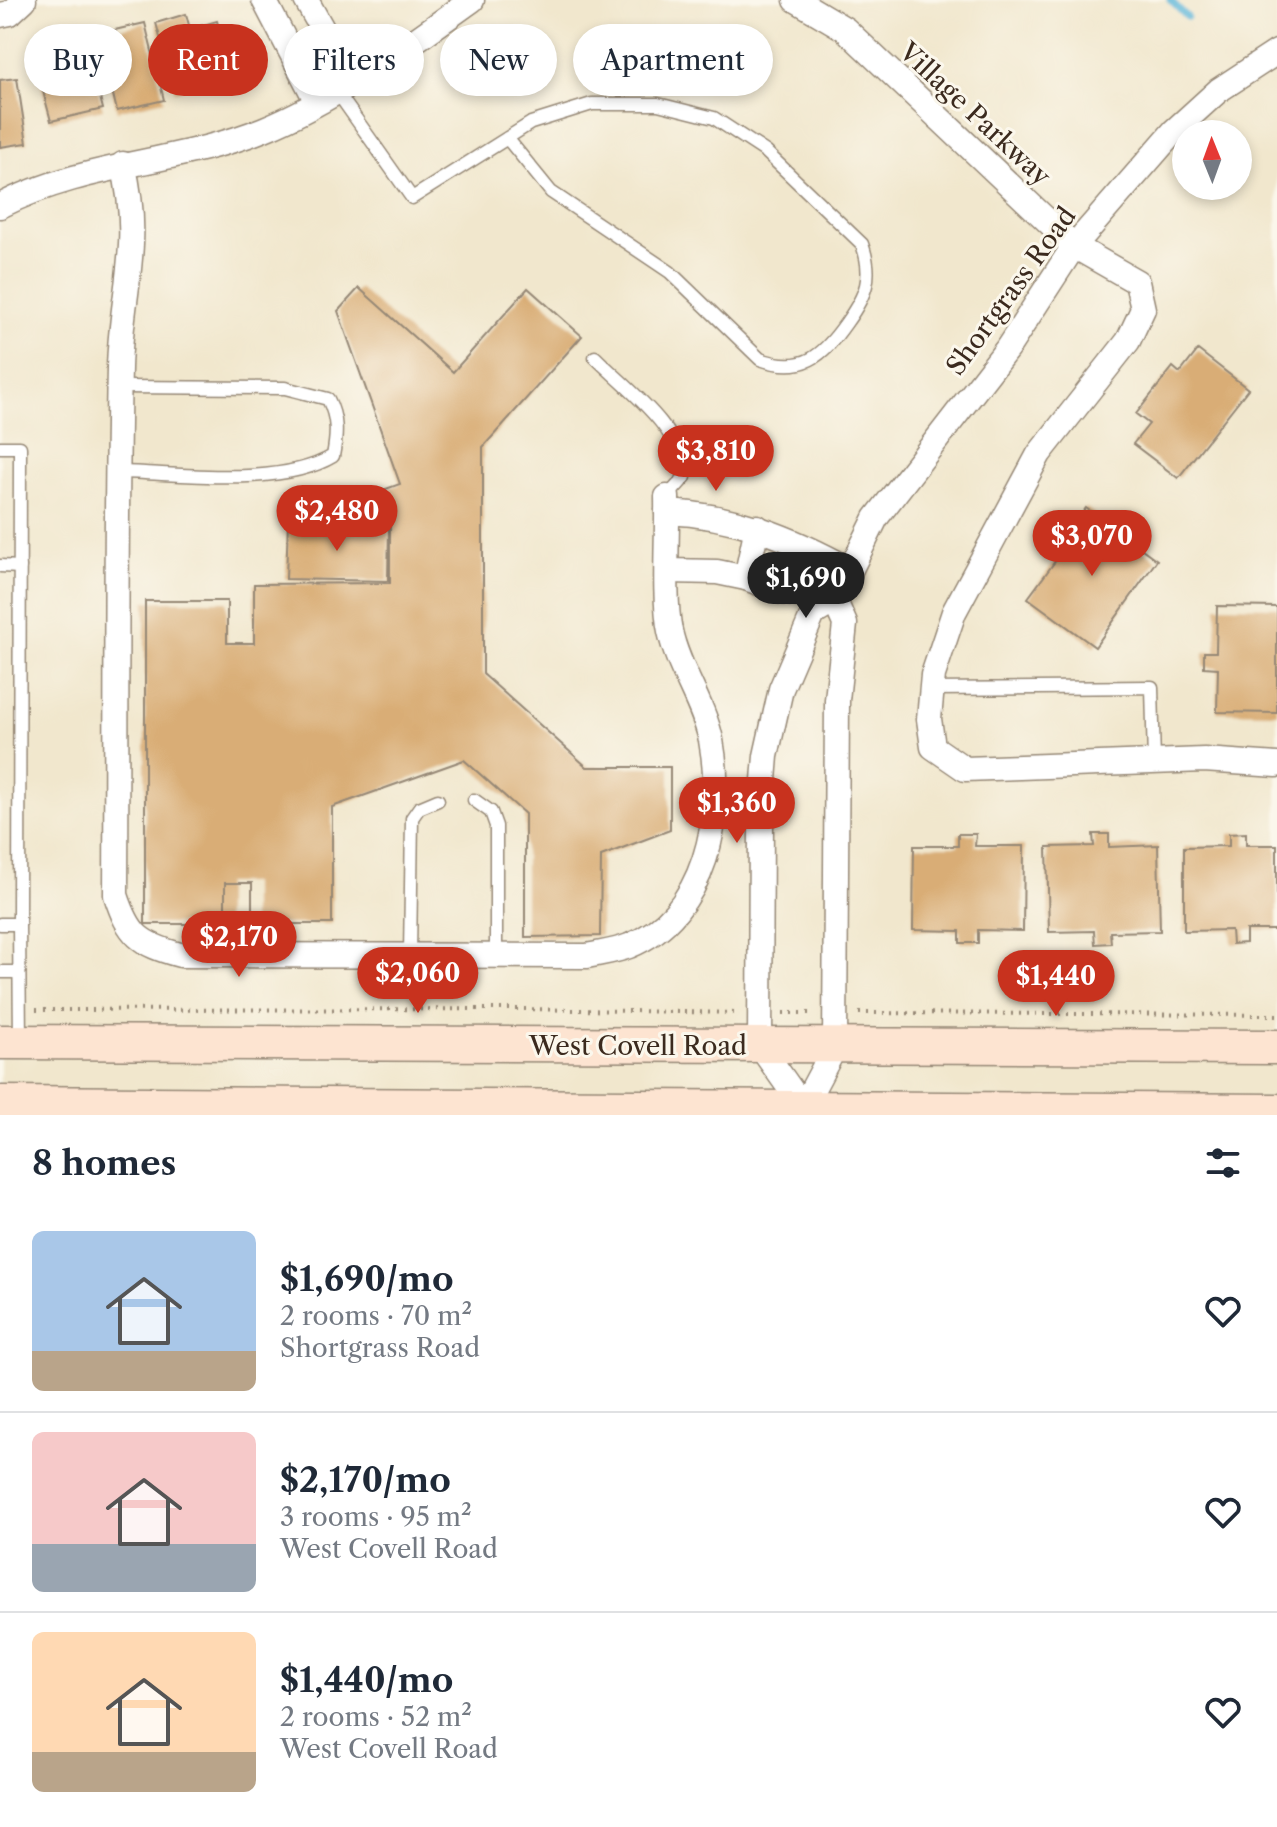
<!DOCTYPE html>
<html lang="en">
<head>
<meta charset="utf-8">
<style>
	body { margin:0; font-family:"Libre Caslon Text",serif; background:#f6f6f7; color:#1f2937; height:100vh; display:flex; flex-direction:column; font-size:30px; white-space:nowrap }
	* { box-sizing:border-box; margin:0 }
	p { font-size:26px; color:#747a83 }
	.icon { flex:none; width:44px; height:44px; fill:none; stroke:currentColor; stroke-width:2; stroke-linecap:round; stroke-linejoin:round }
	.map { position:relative; height:1115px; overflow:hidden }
	.panel { display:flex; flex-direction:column; background:#fff; flex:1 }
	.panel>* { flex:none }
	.top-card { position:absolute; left:24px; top:24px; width:800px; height:72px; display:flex; gap:16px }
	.needle { width:52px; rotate:359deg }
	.fabs { position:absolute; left:1172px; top:120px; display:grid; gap:16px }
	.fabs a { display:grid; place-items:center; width:80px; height:80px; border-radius:50%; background:#fff; box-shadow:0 4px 12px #0003; font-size:40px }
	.price { position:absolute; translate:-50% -68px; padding:0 18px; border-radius:28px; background:#c8321e; color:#fff; font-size:26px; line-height:52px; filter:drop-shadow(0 2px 4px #0008) }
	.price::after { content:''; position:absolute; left:50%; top:48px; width:24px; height:18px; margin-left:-12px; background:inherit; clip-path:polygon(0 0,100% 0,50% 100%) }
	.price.selected { background:#222; color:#fff }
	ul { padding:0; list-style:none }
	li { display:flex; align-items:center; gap:24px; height:200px; padding:0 32px }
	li+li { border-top:2px solid #e0e1e3 }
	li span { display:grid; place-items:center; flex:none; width:224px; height:160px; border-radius:12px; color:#555 }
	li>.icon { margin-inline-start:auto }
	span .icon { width:96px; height:96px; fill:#fffc; stroke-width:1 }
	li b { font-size:34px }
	h2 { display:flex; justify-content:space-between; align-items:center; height:96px; padding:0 32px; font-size:34px }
	.pill { padding:0 28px; border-radius:36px; background:#fff; box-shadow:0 4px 12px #0003; font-size:28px; line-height:72px }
	.pill.selected { background:#c8321e; color:#fff }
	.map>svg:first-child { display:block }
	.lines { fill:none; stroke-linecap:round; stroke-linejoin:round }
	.stream { stroke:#5cb6d9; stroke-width:7 }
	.building { fill:#d9ad76 }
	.lane-casing { stroke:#968876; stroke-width:15 }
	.street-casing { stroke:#968876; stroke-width:27 }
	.secondary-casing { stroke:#968876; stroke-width:37 }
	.path { stroke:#968876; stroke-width:4; stroke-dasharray:2 6; stroke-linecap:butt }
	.lane { stroke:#fff; stroke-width:12 }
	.street { stroke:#fff; stroke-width:24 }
	.secondary { stroke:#fde4d1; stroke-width:34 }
	.labels { text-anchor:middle; stroke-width:6; stroke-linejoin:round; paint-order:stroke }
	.street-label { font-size:26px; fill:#3b2a1e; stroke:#fbf7ec }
</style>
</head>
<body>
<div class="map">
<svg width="1277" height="1115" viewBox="0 0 1277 1115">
	<rect width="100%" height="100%" fill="#fbf7ec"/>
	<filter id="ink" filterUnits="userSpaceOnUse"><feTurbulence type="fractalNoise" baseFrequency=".0125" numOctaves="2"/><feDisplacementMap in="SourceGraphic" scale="16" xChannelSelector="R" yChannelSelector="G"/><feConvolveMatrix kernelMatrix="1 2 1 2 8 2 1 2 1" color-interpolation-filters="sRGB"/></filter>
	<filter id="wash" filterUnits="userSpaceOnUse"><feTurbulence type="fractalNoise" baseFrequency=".006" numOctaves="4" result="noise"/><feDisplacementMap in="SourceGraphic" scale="32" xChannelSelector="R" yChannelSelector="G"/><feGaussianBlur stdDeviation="1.8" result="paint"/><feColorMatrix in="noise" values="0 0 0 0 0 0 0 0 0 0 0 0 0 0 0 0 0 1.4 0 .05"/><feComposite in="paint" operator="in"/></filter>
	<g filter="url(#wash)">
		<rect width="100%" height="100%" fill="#f1e7cd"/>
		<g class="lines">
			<path class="stream" d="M1170 0 1187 17"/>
		</g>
		<g id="blocks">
			<g class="building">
				<path d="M186 14 190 29 217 21 233 75 175 91 156 23Z"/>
				<path d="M145 23 164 100 117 111 105 61 112 59 106 32Z"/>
				<path d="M61 42 65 56 88 50 103 109 51 121 32 50Z"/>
				<path d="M17 78 27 143 0 147V80Z"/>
				<path d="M359 288 453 372 528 288 582 336 483 447V674L587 767H670V830L601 856 600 936 525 937V814L464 760 332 807V924H252V883H225V924H145V601H227V643H254V584L390 583V526L333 525V508L400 484 338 311Z"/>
				<path d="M1198 350 1248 389 1178 478 1133 444 1149 424 1136 414 1173 367 1180 373Z"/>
				<path d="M1086 508 1157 560 1095 647 1028 598 1056 560 1051 557Z"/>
				<path d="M288 521 318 522V527L389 529 388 581 286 579Z"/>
				<path d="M1217 606 1277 607V713L1217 712 1218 668 1204 667V652H1216Z"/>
				<path d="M1246 833V845H1277V930H1246V943L1232 944 1231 930 1184 931V847L1229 846V834Z"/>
				<path d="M958 834H976L975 846H1024L1023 931 978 930V943H960V931L913 930 914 846H958Z"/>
				<path d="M1093 834H1109V847L1158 845 1160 931 1110 932 1111 943 1095 944 1094 931 1049 932 1047 847 1094 846Z"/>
			</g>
		</g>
	</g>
	<g filter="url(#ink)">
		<use href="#blocks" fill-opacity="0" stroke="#968876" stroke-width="2"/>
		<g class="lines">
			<defs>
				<g id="lane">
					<path d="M337 92 412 198 531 123 592 104H658L714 118 766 152 862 244C874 277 866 295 846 323 822 357 803 374 760 359L670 272 551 192 507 138"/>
					<path d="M595 357C629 391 681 427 685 477L667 497"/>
					<path d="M0 447H20L19 924"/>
					<path d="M119 472C180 473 280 488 333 456 337 435 338 419 328 399L285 388 119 387"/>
					<path d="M0 566 20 567"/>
					<path d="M932 689 1152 687 1154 762"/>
					<path d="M474 800 491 812 496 826V955"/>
					<path d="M0 924H19L20 1042"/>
					<path d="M410 955 412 818 419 808 438 800"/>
					<path d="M0 972H19"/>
				</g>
				<g id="street">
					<path d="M264 0 317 102"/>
					<path d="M306 0 352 82"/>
					<path d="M796 0 845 29 1074 246 1137 282 1143 309 1128 341 1039 454 954 612 933 675 929 719 933 747 965 769 1204 760 1277 765"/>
					<path d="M0 15 10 13 24 0"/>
					<path d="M123 164C143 246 121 290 119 368 115 544 117 719 116 895 129 935 139 944 180 955L587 956C601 953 616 951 629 946 707 914 725 815 711 740 703 702 678 669 670 631 663 597 668 534 667 497"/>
					<path d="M0 206C86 162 179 164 264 129 339 98 406 47 472 0"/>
					<path d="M667 512C735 515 792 538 850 570"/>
					<path d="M668 571 717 572 746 578 783 592 835 601"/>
					<path d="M746 578 757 527"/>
					<path d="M835 601 845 624 837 700 835 1047 803 1107 760 1046 761 817 766 756 781 689 813 614 835 601 876 518 1007 349 1074 246 1174 131 1219 90 1277 52"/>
				</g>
				<g id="secondary">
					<path d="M0 1042 1277 1047"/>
					<path d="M0 1103 1277 1111"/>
				</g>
			</defs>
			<use href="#lane" class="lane-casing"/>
			<use href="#street" class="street-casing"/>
			<use href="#secondary" class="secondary-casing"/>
			<g class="path">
				<path d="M36 1010 523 1009 739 1013"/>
				<path d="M783 1013H811"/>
				<path d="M859 1013 1277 1015"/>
			</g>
			<use href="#lane" class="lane"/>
			<use href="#street" class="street"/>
			<use href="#secondary" class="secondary"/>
		</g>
	</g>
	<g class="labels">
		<g class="street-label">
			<text transform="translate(975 114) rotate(43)" y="9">Village Parkway</text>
			<text transform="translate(1011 291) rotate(-54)" y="9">Shortgrass Road</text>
			<text x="638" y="1055">West Covell Road</text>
		</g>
	</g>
</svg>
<div class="fabs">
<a><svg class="needle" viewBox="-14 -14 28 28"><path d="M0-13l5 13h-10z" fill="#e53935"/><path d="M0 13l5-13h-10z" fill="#747a83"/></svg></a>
</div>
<b class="price" style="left:716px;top:493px">$3,810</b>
<b class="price" style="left:337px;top:553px">$2,480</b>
<b class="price" style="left:1092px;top:578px">$3,070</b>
<b class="price selected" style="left:806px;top:620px">$1,690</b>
<b class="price" style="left:737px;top:845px">$1,360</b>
<b class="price" style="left:239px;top:979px">$2,170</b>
<b class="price" style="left:418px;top:1015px">$2,060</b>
<b class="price" style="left:1056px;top:1018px">$1,440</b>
<div class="top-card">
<a class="pill">Buy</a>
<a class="pill selected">Rent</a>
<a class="pill">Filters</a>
<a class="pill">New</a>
<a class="pill">Apartment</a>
</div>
</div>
<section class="panel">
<h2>8 homes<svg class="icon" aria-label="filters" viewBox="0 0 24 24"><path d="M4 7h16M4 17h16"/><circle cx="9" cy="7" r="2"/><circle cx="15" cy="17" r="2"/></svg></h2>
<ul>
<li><span style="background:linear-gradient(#a9c7e8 75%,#b9a48a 0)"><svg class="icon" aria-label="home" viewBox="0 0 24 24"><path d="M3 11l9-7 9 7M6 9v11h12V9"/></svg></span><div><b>$1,690/mo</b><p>2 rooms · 70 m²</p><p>Shortgrass Road</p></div><svg class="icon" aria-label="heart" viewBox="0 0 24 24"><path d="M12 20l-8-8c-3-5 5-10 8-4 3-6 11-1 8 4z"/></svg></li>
<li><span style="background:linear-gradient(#f6c9c9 70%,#9aa5b1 0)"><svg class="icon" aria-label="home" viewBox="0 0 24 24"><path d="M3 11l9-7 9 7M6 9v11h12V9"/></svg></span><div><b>$2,170/mo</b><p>3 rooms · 95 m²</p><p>West Covell Road</p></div><svg class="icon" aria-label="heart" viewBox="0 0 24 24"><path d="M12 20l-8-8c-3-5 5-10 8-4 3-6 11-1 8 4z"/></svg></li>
<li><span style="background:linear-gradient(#ffd9b3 75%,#b9a48a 0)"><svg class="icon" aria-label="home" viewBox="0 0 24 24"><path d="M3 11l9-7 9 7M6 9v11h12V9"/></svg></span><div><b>$1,440/mo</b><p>2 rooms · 52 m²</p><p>West Covell Road</p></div><svg class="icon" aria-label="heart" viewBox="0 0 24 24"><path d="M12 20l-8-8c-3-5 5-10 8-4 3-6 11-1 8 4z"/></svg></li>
</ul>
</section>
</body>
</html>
